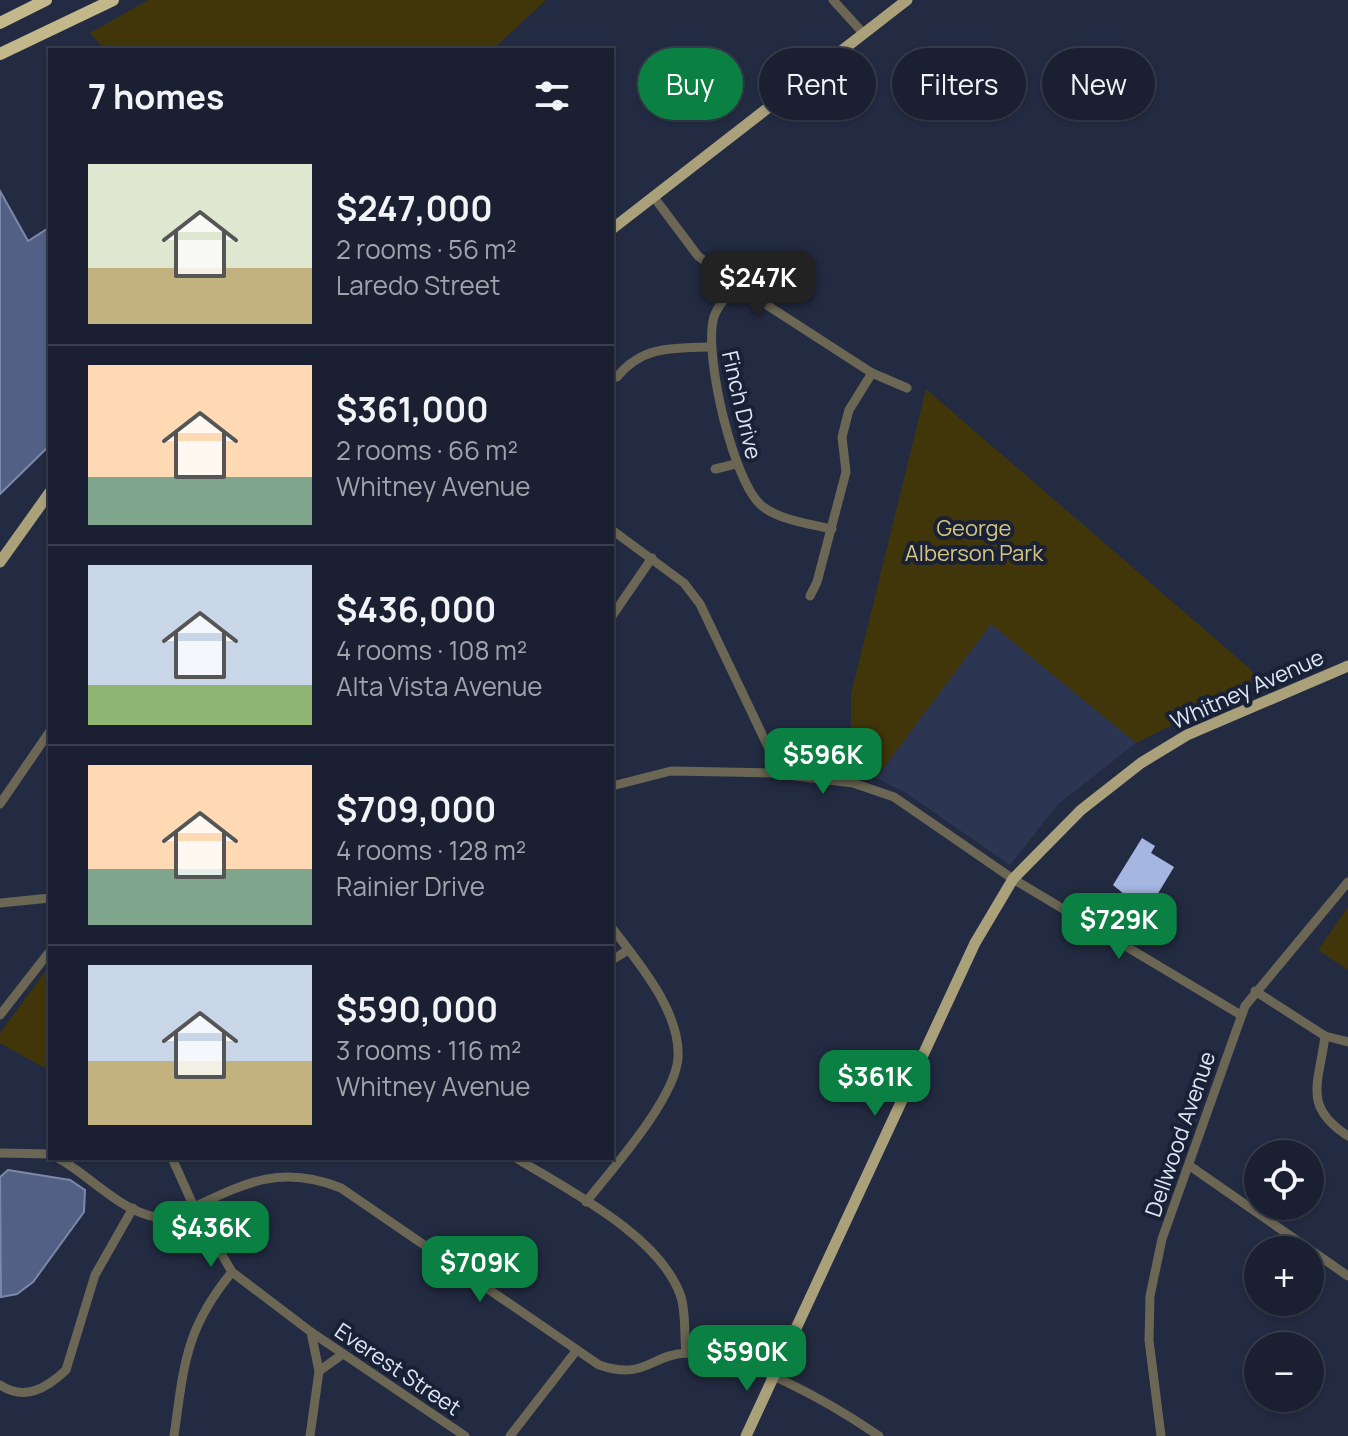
<!DOCTYPE html>
<html lang="en">
<head>
<meta charset="utf-8">
<style>
	body { margin:0; font-family:Manrope,sans-serif; background:#23283a; color:#f1f3f6; height:100vh; display:flex; flex-direction:column; font-size:30px; white-space:nowrap }
	* { box-sizing:border-box; margin:0 }
	p { font-size:26px; color:#9fa3ac }
	.icon { flex:none; width:44px; height:44px; fill:none; stroke:currentColor; stroke-width:2; stroke-linecap:round; stroke-linejoin:round }
	.map { position:relative; flex:1; overflow:hidden }
	.side { position:absolute; left:48px; top:48px; width:566px; height:1112px; display:flex; flex-direction:column; background:#1a2032; border-radius:0px; box-shadow:0 2px 6px #0004,0 0 0 2px #383e4d }
	.side>* { flex:none }
	.banner { position:absolute; left:638px; top:48px; width:590px; height:72px; display:flex; gap:16px }
	.tools { position:absolute; left:1244px; top:1140px; display:grid; gap:16px }
	.tools a { display:grid; place-items:center; width:80px; height:80px; border-radius:50%; background:#1a2032; box-shadow:0 2px 6px #0004,0 0 0 2px #383e4d; font-size:40px }
	.price { position:absolute; translate:-50% -68px; padding:0 18px; border-radius:16px; background:#0b8043; color:#fff; font-size:26px; line-height:52px; filter:drop-shadow(0 2px 4px #0008) }
	.price::after { content:''; position:absolute; left:50%; top:48px; width:24px; height:18px; margin-left:-12px; background:inherit; clip-path:polygon(0 0,100% 0,50% 100%) }
	.price.active { background:#222; color:#fff }
	ul { padding:0; list-style:none }
	li { display:flex; align-items:center; gap:24px; height:200px; padding:0 40px }
	li+li { border-top:2px solid #383e4d }
	li span { display:grid; place-items:center; flex:none; width:224px; height:160px; border-radius:0px; color:#555 }
	li>.icon { margin-inline-start:auto }
	span .icon { width:96px; height:96px; fill:#fffc; stroke-width:1 }
	li b { font-size:34px }
	h2 { display:flex; justify-content:space-between; align-items:center; height:96px; padding:0 40px; font-size:34px }
	.chip { padding:0 28px; border-radius:36px; background:#1a2032; box-shadow:0 2px 6px #0004,0 0 0 2px #383e4d; font-size:28px; line-height:72px }
	.chip.active { background:#0b8043; color:#fff }
	.map>svg:first-child { display:block }
	.built { fill:#2c3652 }
	.green { fill:#40360a }
	.water { fill:#526086; stroke:#7c88a7; stroke-width:2 }
	.building { fill:#a5b6e0 }
	.lines { fill:none; stroke-linecap:round; stroke-linejoin:round }
	.minor { stroke:#6b6754; stroke-width:9 }
	.major { stroke:#aaa17a; stroke-width:11 }
	.highway { stroke:#c2b889; stroke-width:12 }
	.labels { text-anchor:middle; stroke-width:8; stroke-linejoin:round; paint-order:stroke }
	.street-label { font-size:22px; fill:#dfe6f5; stroke:#192137 }
	.park-label { font-size:22px; fill:#d5c57d; stroke:#192137 }
</style>
</head>
<body>
<div class="map">
<svg width="1348" height="1436" viewBox="0 0 1348 1436">
	<rect width="100%" height="100%" fill="#232b42"/>
	<path class="built" d="M991 623 1136 743 1058 804 1010 865 906 793 876 778Z"/>
	<g class="green">
		<path d="M148 0H546L492 50H105L90 33Z"/>
		<path d="M926 389 1263 680 1136 743 991 624 876 778 862 774 851 755V694Z"/>
		<path d="M1348 907V970L1318 950Z"/>
		<path d="M50 965V1071L0 1043V1033Z"/>
	</g>
	<g class="water">
		<path d="M0 191 28 241 50 227V445L0 494Z"/>
		<path d="M8 1170 70 1180 85 1190 84 1212 33 1282 17 1294 1 1297 0 1177Z"/>
	</g>
	<path class="building" d="M1142 838 1155 846 1151 853 1174 867 1151 905 1132 896 1130 899 1113 885Z"/>
	<g class="lines">
		<g class="minor">
			<path d="M833 0 864 34"/>
			<path d="M653 196 698 256 736 285 872 373 907 388"/>
			<path d="M736 285C728 295 715 308 713 321 705 358 733 482 762 506 779 520 811 524 832 529"/>
			<path d="M617 377C642 346 672 348 709 347"/>
			<path d="M715 469 736 464"/>
			<path d="M612 530 684 583 700 604 771 753 772 773"/>
			<path d="M810 596 817 582 846 472 842 437 849 410 872 373"/>
			<path d="M612 616 652 558"/>
			<path d="M612 786 671 771 772 773 853 783 894 797 1013 879 1241 1015"/>
			<path d="M0 804 50 731"/>
			<path d="M0 903 50 898"/>
			<path d="M612 960 628 950"/>
			<path d="M1255 991 1325 1036 1348 1042"/>
			<path d="M0 1015 50 951"/>
			<path d="M1325 1036C1319 1084 1302 1106 1348 1136"/>
			<path d="M0 1153 50 1154"/>
			<path d="M58 1158C93 1177 127 1220 170 1218 232 1191 272 1160 341 1188L599 1365C646 1381 650 1354 688 1353 743 1352 834 1405 879 1436"/>
			<path d="M172 1158 194 1207 232 1272 311 1332 465 1436"/>
			<path d="M516 1158C568 1190 661 1236 681 1297 686 1313 684 1335 686 1353"/>
			<path d="M1190 1166 1348 1276"/>
			<path d="M586 1202C612 1169 675 1099 678 1058 681 1012 638 962 612 928"/>
			<path d="M319 1371 343 1354"/>
			<path d="M0 1385C24 1401 46 1389 66 1370L95 1275 133 1208"/>
			<path d="M174 1436C184 1365 185 1329 232 1272"/>
			<path d="M310 1436 319 1371 311 1332"/>
			<path d="M510 1436 576 1351"/>
			<path d="M1161 1436 1149 1340 1150 1296 1162 1239 1245 1006 1348 882"/>
		</g>
		<g class="major">
			<path d="M612 229 907 0"/>
			<path d="M0 562 50 492"/>
			<path d="M746 1436 975 943 1013 879 1081 810 1141 763 1187 735 1348 666"/>
		</g>
		<g class="highway">
			<path d="M0 23 46 0"/>
			<path d="M0 54 113 0"/>
		</g>
	</g>
	<g class="labels">
		<g class="street-label">
			<text transform="translate(742 405) rotate(77)" y="8">Finch Drive</text>
			<text transform="translate(1247 689) rotate(-24)" y="8">Whitney Avenue</text>
			<text transform="translate(1180 1134) rotate(-71)" y="8">Dellwood Avenue</text>
			<text transform="translate(398 1369) rotate(34)" y="8">Everest Street</text>
		</g>
		<g class="park-label">
			<text x="974" y="536">George<tspan x="974" dy="25">Alberson Park</tspan></text>
		</g>
	</g>
</svg>
<div class="tools">
<a><svg class="icon" aria-label="locate" viewBox="0 0 24 24"><circle cx="12" cy="12" r="6"/><path d="M12 2v4M12 18v4M2 12h4M18 12h4"/></svg></a>
<a>+</a>
<a>−</a>
</div>
<b class="price active" style="left:758px;top:319px">$247K</b>
<b class="price" style="left:823px;top:796px">$596K</b>
<b class="price" style="left:1119px;top:961px">$729K</b>
<b class="price" style="left:875px;top:1118px">$361K</b>
<b class="price" style="left:211px;top:1269px">$436K</b>
<b class="price" style="left:480px;top:1304px">$709K</b>
<b class="price" style="left:747px;top:1393px">$590K</b>
<div class="banner">
<a class="chip active">Buy</a>
<a class="chip">Rent</a>
<a class="chip">Filters</a>
<a class="chip">New</a>
</div>
<section class="side">
<h2>7 homes<svg class="icon" aria-label="filters" viewBox="0 0 24 24"><path d="M4 7h16M4 17h16"/><circle cx="9" cy="7" r="2"/><circle cx="15" cy="17" r="2"/></svg></h2>
<ul>
<li><span style="background:linear-gradient(#dfe7d0 65%,#c2b280 0)"><svg class="icon" aria-label="home" viewBox="0 0 24 24"><path d="M3 11l9-7 9 7M6 9v11h12V9"/></svg></span><div><b>$247,000</b><p>2 rooms · 56 m²</p><p>Laredo Street</p></div></li>
<li><span style="background:linear-gradient(#ffd9b3 70%,#7fa58c 0)"><svg class="icon" aria-label="home" viewBox="0 0 24 24"><path d="M3 11l9-7 9 7M6 9v11h12V9"/></svg></span><div><b>$361,000</b><p>2 rooms · 66 m²</p><p>Whitney Avenue</p></div></li>
<li><span style="background:linear-gradient(#c9d6e8 75%,#8fb573 0)"><svg class="icon" aria-label="home" viewBox="0 0 24 24"><path d="M3 11l9-7 9 7M6 9v11h12V9"/></svg></span><div><b>$436,000</b><p>4 rooms · 108 m²</p><p>Alta Vista Avenue</p></div></li>
<li><span style="background:linear-gradient(#ffd9b3 65%,#7fa58c 0)"><svg class="icon" aria-label="home" viewBox="0 0 24 24"><path d="M3 11l9-7 9 7M6 9v11h12V9"/></svg></span><div><b>$709,000</b><p>4 rooms · 128 m²</p><p>Rainier Drive</p></div></li>
<li><span style="background:linear-gradient(#c9d6e8 60%,#c2b280 0)"><svg class="icon" aria-label="home" viewBox="0 0 24 24"><path d="M3 11l9-7 9 7M6 9v11h12V9"/></svg></span><div><b>$590,000</b><p>3 rooms · 116 m²</p><p>Whitney Avenue</p></div></li>
</ul>
</section>
</div>
</body>
</html>
